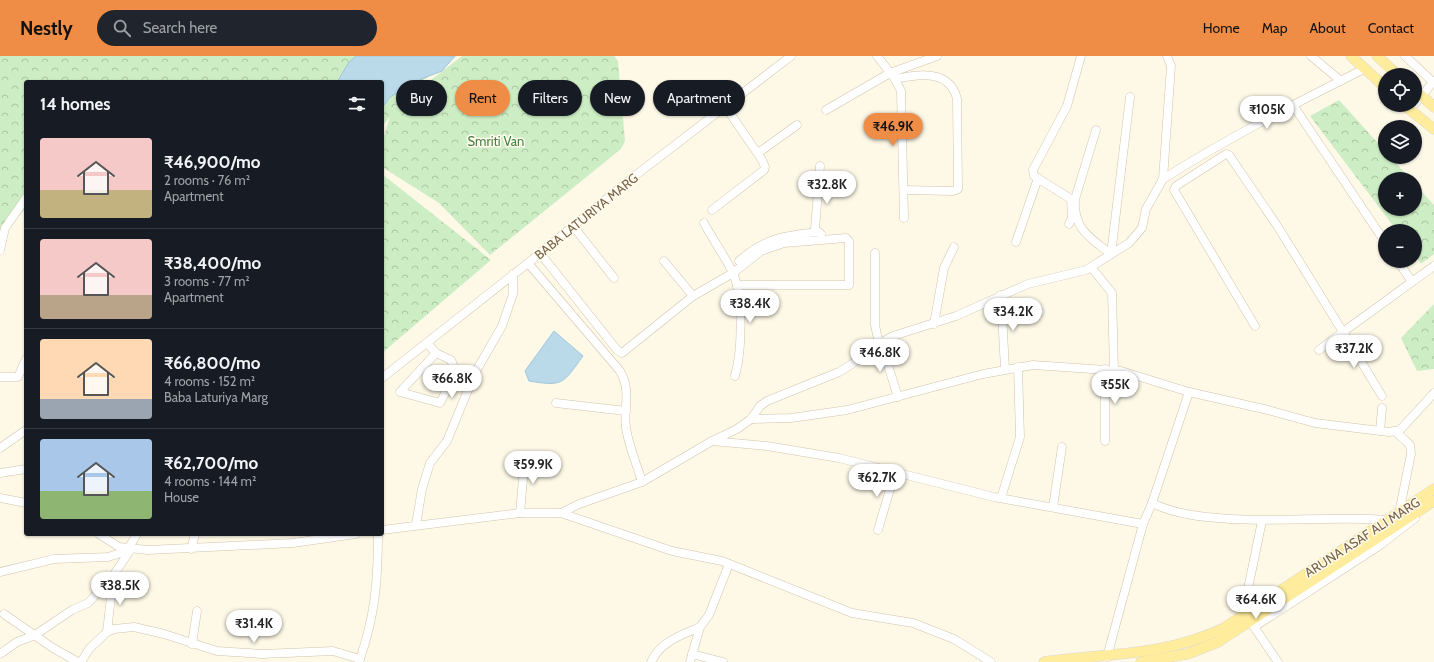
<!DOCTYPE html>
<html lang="en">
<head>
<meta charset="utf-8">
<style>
	body { margin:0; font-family:Cabin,sans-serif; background:#20242c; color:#f1f3f6; height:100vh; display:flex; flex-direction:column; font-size:15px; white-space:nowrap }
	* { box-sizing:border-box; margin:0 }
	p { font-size:13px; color:#9ea1a6 }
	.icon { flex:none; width:22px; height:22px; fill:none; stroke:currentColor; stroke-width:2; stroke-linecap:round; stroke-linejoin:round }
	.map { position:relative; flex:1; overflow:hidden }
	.side { position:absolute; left:24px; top:24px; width:360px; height:456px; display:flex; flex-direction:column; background:#171b24; border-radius:4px; box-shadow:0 1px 3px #0004 }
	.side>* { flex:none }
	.hud { position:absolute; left:396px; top:24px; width:380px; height:36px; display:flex; gap:8px }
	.tools { position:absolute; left:1378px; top:12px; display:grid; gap:8px }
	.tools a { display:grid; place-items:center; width:44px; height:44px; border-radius:50%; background:#171b24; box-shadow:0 1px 3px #0004; font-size:20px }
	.price { position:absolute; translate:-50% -34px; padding:0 9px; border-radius:14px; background:#fff; color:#222; font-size:13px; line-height:26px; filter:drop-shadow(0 1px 2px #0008) }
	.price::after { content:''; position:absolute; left:50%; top:24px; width:12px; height:9px; margin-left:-6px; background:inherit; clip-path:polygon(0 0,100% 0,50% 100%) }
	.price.selected { background:#ef8c45; color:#111 }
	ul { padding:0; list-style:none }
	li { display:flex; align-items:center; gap:12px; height:100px; padding:0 16px }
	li+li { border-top:1px solid #363941 }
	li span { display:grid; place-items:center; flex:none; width:112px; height:80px; border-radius:4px; color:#555 }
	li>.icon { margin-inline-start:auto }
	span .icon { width:48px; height:48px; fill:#fffc; stroke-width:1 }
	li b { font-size:17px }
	h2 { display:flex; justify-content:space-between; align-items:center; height:48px; padding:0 16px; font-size:17px }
	.tag { padding:0 14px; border-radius:18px; background:#171b24; box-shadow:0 1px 3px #0004; font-size:14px; line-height:36px }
	.tag.selected { background:#ef8c45; color:#111 }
	header { display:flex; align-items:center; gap:24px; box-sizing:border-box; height:56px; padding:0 20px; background:#ef8c45; color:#111 }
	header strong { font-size:19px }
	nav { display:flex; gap:22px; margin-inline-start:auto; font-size:14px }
	.search { width:280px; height:36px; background:#20242c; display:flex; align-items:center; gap:10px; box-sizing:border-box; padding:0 14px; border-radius:22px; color:#9ea1a6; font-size:15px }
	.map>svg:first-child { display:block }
	.park { fill:url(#park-crowns) }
	.water { fill:#bad9e9; stroke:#9fc7dc }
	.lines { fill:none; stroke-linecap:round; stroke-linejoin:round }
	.minor-casing { stroke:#d1c3ab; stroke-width:9 }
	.major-casing { stroke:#dcd7d0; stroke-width:11 }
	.minor { stroke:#fff; stroke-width:8 }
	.major { stroke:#ffed9d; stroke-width:10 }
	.labels { text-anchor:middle; stroke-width:3; stroke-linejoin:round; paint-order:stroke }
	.park-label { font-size:13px; fill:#478140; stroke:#fffcef }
	.street-label { font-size:13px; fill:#7a6449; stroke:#fffcef }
</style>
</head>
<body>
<header>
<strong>Nestly</strong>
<div class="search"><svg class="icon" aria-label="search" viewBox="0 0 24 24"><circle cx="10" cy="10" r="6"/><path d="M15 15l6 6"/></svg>Search here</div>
<nav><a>Home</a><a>Map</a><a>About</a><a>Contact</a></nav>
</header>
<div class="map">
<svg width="1434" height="606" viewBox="0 0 1434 606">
	<defs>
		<pattern id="park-crowns" width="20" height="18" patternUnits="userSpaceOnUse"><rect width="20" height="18" fill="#cdedc4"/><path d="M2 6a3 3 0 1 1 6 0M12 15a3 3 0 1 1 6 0" fill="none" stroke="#abc4a1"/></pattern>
	</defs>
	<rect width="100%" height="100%" fill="#fef9e7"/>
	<g class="park">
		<path d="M0 0H457L414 31 401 47 462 0H614L618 5 625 85 621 93 490 199 439 147 382 111V86L390 61 382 70V26H26V152L0 180Z"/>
		<path d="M1339 44 1385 95V101H1391L1410 123H1385V153H1415V128L1434 149V198L1421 208 1415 199V175H1397L1310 60Z"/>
		<path d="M382 118 491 204 382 297Z"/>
		<path d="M1434 248V313L1417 315 1401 282Z"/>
	</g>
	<g class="water">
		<path d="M356 0H455L442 15 421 23 390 41 382 52V26H337L349 6Z"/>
		<path d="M554 275 583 300C563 327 564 331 529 325L525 315Z"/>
	</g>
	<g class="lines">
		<defs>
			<g id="minor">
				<path d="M877 0 895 23 901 35 904 162"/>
				<path d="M1311 0 1341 25"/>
				<path d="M1405 0 1433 26"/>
				<path d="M895 23C918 18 950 13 957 43L958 133 953 135 904 134"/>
				<path d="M1415 48 1434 25"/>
				<path d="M1293 49 1385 186"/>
				<path d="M826 54 890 17 937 0"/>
				<path d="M1096 74 1075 143C1073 173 1090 182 1111 198"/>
				<path d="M758 97 797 69"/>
				<path d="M820 110 815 173 821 178"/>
				<path d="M1163 123C1228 82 1296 47 1364 13"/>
				<path d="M712 154 764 114 765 111 762 104 725 50"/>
				<path d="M704 167C713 184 724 199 732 215 744 239 742 295 735 320"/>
				<path d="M1069 168 1072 162 1071 143 1034 120 1033 114 1067 50 1081 0"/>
				<path d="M573 170 614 222"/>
				<path d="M1016 186 1038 122"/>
				<path d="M0 194 5 172 26 142"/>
				<path d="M540 197 617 294 622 297 693 240 733 217 761 195 784 187 846 182 849 185V229H737"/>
				<path d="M875 197V269L879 288"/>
				<path d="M1111 198 1130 41"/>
				<path d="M664 205 693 240"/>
				<path d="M739 205C766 182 783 180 817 176"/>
				<path d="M1398 205 1412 226"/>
				<path d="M528 207 620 315C632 336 623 351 626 372 629 391 637 409 642 426"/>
				<path d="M1091 211 1112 237 1114 315"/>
				<path d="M1001 239 1005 313"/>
				<path d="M1002 257 1040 256"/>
				<path d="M934 268 944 212 954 191"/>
				<path d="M1255 270 1174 134 1176 130 1226 98 1229 99 1278 171 1343 276 1434 210"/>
				<path d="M427 287 436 297 451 304 456 316 440 347 400 336 436 297"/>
				<path d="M881 287 898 341"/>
				<path d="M1319 294 1343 276 1382 340"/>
				<path d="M0 321H18L26 303"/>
				<path d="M382 322 528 207 632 122 791 0"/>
				<path d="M1189 336 1152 447C1177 459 1203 461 1230 463 1283 466 1336 460 1389 464"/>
				<path d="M556 347 626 355"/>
				<path d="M751 363 791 362 847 354 983 318 1033 309 1121 315 1189 336 1268 354 1315 367 1389 376 1400 374 1434 337"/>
				<path d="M1380 375 1382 352"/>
				<path d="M1396 376 1410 389 1411 398 1399 457"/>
				<path d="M712 385 767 390 839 402 994 441 1143 468"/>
				<path d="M1105 385V313"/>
				<path d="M0 392 26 374"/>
				<path d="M0 417 26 413"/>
				<path d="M0 442 26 447"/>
				<path d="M1001 442 1020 381 1018 311"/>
				<path d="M1053 451 1062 391"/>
				<path d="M520 457 525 400"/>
				<path d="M561 457 579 448 642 426 712 385 737 373 751 363 760 350 767 345 839 316 852 308 879 288 893 280 956 260 1028 228 1086 214 1129 187 1142 172 1146 153 1163 123 1171 10 1167 0"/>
				<path d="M1262 465 1244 552 1250 565 1278 606"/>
				<path d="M416 469 422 433 430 407 447 385 475 317 502 270 513 238V218"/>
				<path d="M382 474 520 457H561L672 495 722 505 852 557 913 567 954 583 991 606"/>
				<path d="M878 474 895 416"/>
				<path d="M99 478 119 491 148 494 293 487 356 478"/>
				<path d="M128 493 137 478"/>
				<path d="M191 493 195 478"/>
				<path d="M0 516 54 503 108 501 130 494"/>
				<path d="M4 558 53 592 78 606"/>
				<path d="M1254 571 1379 490 1415 462"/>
				<path d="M107 576 111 541V523"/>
				<path d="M192 588 197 555"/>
				<path d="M0 598 17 586 35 579 72 554 88 547 111 523 131 493"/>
				<path d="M692 598 723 606"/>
				<path d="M1107 601 1143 468 1152 447"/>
				<path d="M81 606 89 593 107 576 114 573 134 571 164 578 217 595 262 598 333 595 360 603"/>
				<path d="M359 606C375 560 378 526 378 478"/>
				<path d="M651 606C661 585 680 580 700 571"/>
				<path d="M690 606 700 571 709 559 729 508"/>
			</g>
			<g id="major">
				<path d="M1351 0 1385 31"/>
				<path d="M1377 0 1398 19"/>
				<path d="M1415 34 1434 51"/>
				<path d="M1404 49 1434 73"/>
				<path d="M1044 606C1107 597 1163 601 1224 572L1434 433"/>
				<path d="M1141 606 1187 598 1218 586 1434 445"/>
			</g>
		</defs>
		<use href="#minor" class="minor-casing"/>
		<use href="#major" class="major-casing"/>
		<use href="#minor" class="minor"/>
		<use href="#major" class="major"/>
	</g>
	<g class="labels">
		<g class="park-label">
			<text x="496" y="90">Smriti Van</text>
		</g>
		<g class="street-label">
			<text transform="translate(586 160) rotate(-39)" y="5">BABA LATURIYA MARG</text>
			<text transform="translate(1362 481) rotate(-33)" y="5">ARUNA ASAF ALI MARG</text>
		</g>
	</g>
</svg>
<div class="tools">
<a><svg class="icon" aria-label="locate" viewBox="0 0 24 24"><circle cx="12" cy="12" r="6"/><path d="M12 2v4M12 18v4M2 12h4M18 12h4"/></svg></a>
<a><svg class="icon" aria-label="layers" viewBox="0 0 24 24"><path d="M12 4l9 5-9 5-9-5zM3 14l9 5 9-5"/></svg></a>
<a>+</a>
<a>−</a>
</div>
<b class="price" style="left:1267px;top:74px">₹105K</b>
<b class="price selected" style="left:893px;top:91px">₹46.9K</b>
<b class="price" style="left:827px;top:149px">₹32.8K</b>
<b class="price" style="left:750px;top:268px">₹38.4K</b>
<b class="price" style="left:1013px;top:276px">₹34.2K</b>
<b class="price" style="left:1354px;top:313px">₹37.2K</b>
<b class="price" style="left:880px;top:317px">₹46.8K</b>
<b class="price" style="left:452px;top:343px">₹66.8K</b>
<b class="price" style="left:1115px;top:349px">₹55K</b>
<b class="price" style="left:533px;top:429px">₹59.9K</b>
<b class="price" style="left:877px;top:442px">₹62.7K</b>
<b class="price" style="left:120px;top:550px">₹38.5K</b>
<b class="price" style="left:1256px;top:564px">₹64.6K</b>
<b class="price" style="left:254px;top:588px">₹31.4K</b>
<div class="hud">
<a class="tag">Buy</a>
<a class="tag selected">Rent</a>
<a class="tag">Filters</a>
<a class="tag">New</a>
<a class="tag">Apartment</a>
</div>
<section class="side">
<h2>14 homes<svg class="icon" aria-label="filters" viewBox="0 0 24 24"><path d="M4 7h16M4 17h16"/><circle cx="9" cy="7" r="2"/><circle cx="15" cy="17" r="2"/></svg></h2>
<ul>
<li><span style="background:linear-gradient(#f6c9c9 65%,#c2b280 0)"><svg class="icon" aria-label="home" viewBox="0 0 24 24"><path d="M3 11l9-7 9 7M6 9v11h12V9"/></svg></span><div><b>₹46,900/mo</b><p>2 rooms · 76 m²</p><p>Apartment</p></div></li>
<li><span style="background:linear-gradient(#f6c9c9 70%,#b9a48a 0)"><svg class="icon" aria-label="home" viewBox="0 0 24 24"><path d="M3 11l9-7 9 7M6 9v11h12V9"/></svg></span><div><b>₹38,400/mo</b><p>3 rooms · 77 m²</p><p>Apartment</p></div></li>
<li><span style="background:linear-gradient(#ffd9b3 75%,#9aa5b1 0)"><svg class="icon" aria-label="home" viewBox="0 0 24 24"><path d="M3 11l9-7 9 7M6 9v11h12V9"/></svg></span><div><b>₹66,800/mo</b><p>4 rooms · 152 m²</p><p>Baba Laturiya Marg</p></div></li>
<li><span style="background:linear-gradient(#a9c7e8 65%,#8fb573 0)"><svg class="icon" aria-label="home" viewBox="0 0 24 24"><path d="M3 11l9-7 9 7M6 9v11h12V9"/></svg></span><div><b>₹62,700/mo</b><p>4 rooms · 144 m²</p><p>House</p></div></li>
</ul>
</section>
</div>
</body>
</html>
